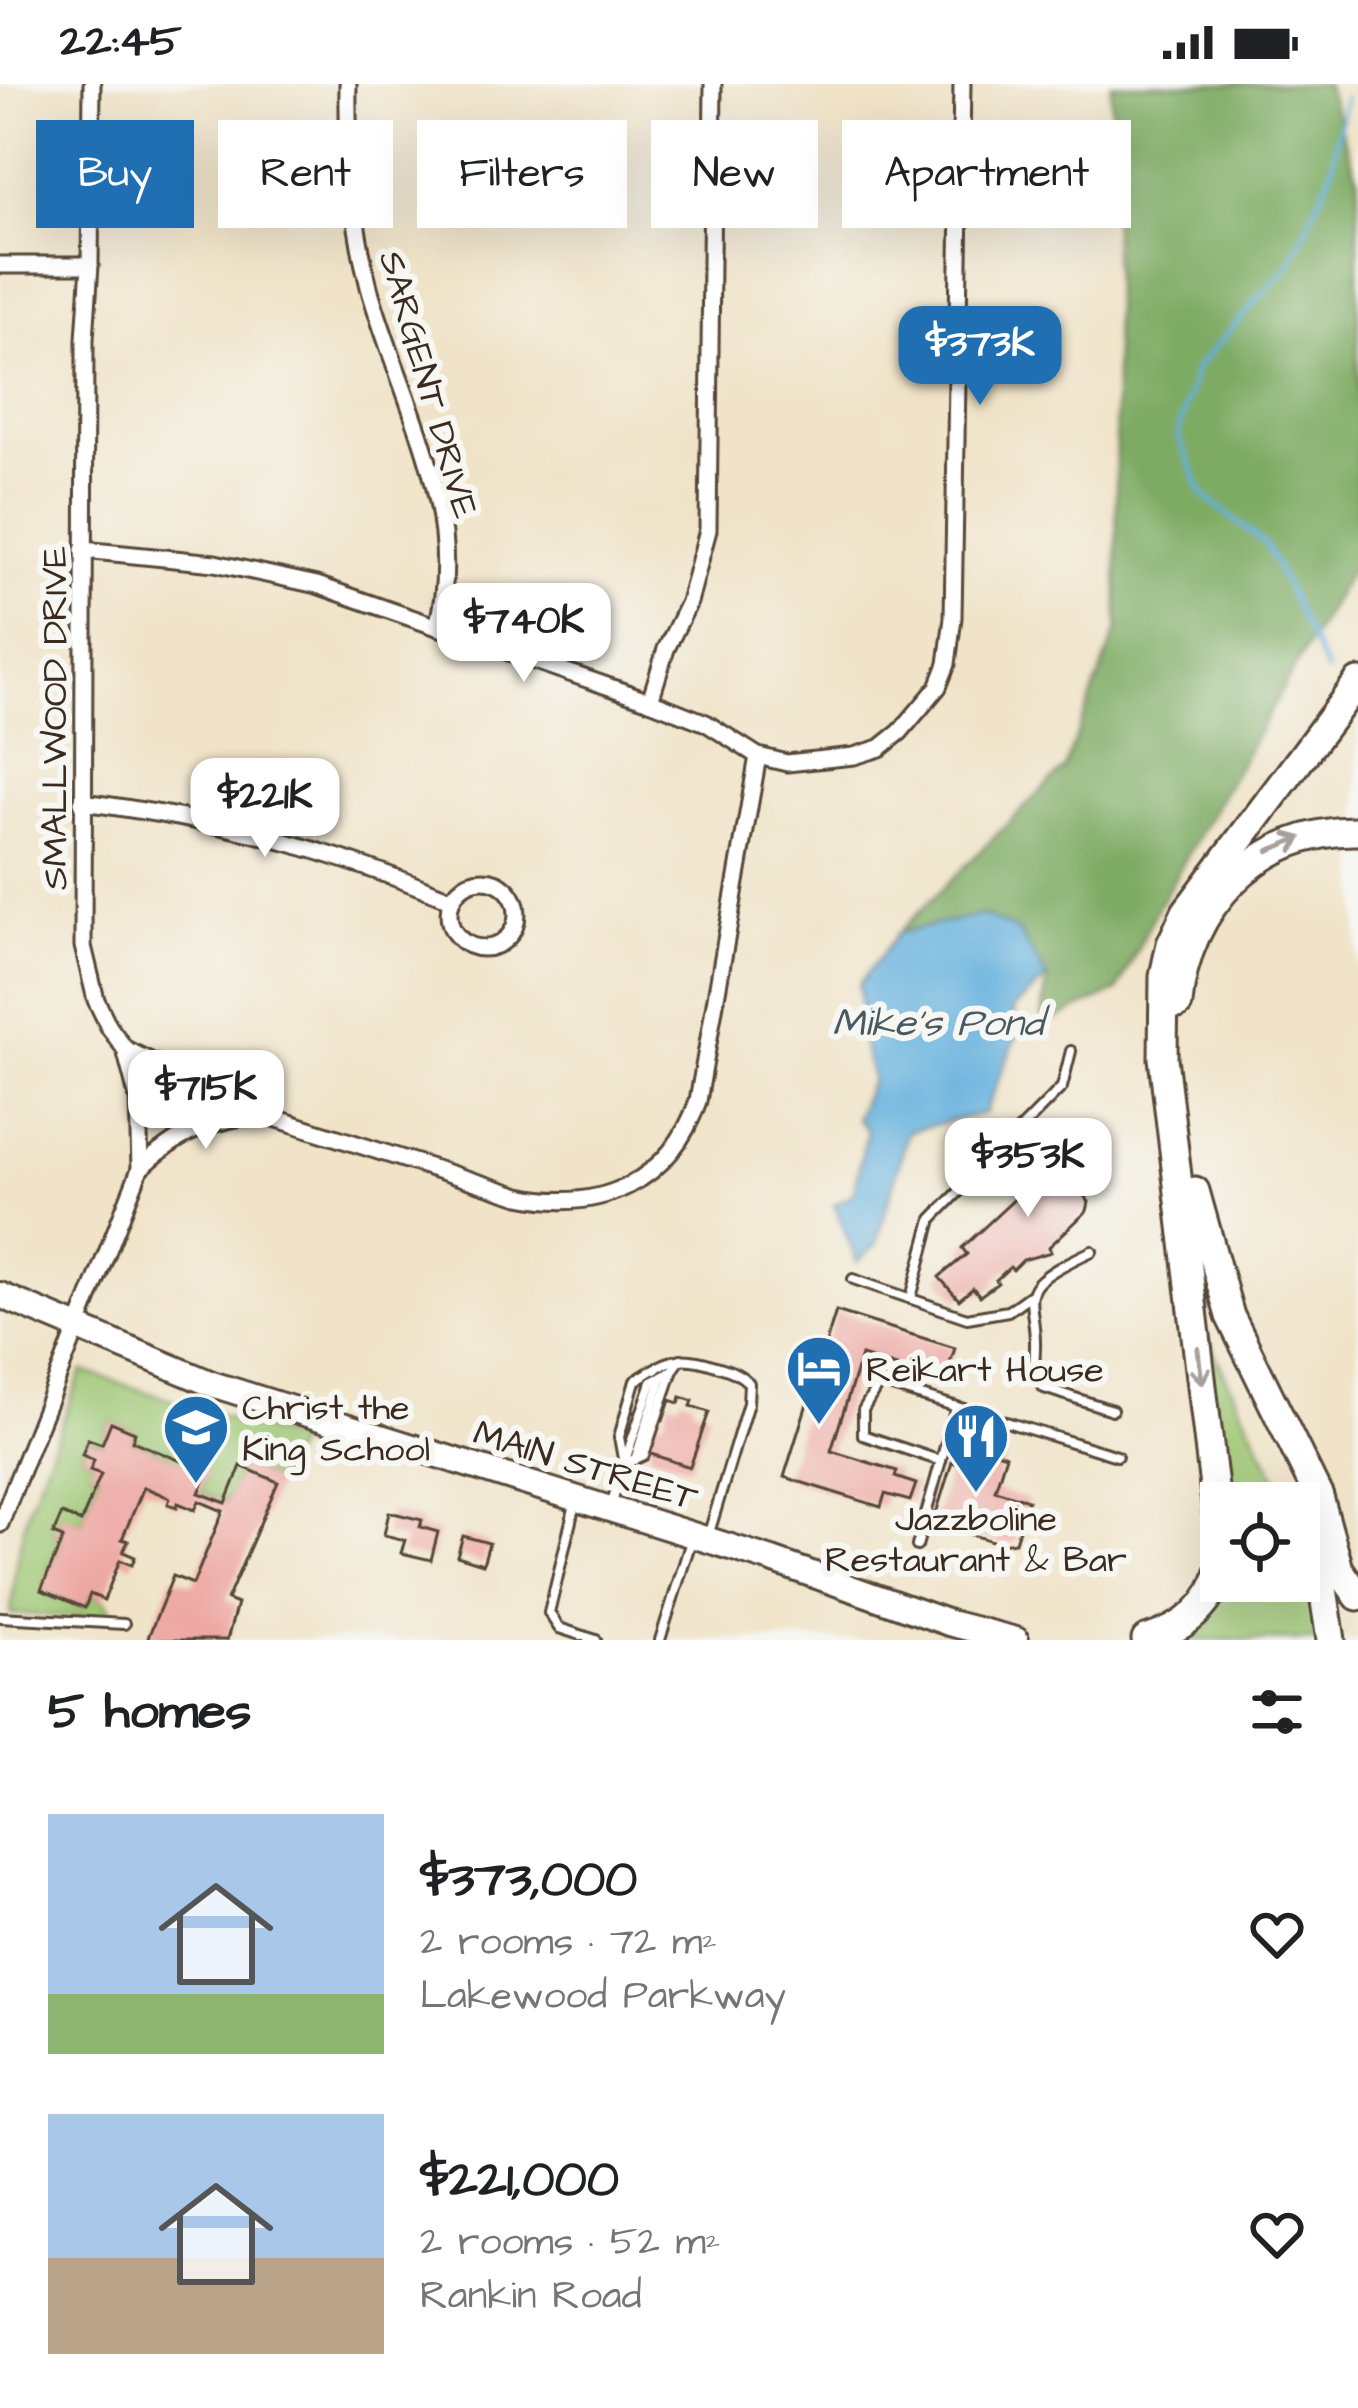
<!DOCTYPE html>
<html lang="en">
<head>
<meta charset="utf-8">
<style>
	body { margin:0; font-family:"Architects Daughter",sans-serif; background:#f2f2f2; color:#202124; height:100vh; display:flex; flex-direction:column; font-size:45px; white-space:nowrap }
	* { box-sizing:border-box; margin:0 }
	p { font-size:39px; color:#757577 }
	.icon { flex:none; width:66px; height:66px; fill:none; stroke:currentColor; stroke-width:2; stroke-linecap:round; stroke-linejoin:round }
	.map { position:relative; height:1556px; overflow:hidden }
	.drawer { display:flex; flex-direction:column; background:#fff; flex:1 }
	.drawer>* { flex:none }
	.hud { position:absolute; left:36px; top:36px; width:1287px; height:108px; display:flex; gap:24px }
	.tools { position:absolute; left:1200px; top:1398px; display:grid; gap:24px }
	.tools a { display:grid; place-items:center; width:120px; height:120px; border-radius:0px; background:#fff; box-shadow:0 12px 48px #0002; font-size:60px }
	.price { position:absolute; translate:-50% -102px; padding:0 27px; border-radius:24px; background:#fff; color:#222; font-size:39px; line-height:78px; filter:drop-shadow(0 3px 6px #0008) }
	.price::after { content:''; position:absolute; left:50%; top:72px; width:36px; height:27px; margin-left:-18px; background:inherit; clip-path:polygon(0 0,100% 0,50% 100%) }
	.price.active { background:#1f6fb2; color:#fff }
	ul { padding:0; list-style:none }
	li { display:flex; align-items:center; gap:36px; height:300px; padding:0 48px }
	li span { display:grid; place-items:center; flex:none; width:336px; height:240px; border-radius:0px; color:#555 }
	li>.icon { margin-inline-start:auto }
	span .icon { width:144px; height:144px; fill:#fffc; stroke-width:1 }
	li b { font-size:51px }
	h2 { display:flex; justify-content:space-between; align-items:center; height:144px; padding:0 48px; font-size:51px }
	.chip { padding:0 42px; border-radius:0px; background:#fff; box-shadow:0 12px 48px #0002; font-size:42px; line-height:108px }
	.chip.active { background:#1f6fb2; color:#fff }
	.status { display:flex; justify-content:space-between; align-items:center; height:84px; padding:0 60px; background:#fff; direction:ltr }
	.status svg { height:33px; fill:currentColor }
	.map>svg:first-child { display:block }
	.green { fill:#9dc672; stroke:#6c7848; stroke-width:3 }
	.forest { fill:#7eab64; stroke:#5c6a41; stroke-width:3 }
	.water { fill:#64b0dd; stroke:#506d7e; stroke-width:3 }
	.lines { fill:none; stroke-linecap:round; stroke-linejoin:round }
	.stream { stroke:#64b0dd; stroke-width:4.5 }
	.building { fill:#eea7a3 }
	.lane-casing { stroke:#564637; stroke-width:14 }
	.street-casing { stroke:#564637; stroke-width:21 }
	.primary-casing { stroke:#564637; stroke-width:30 }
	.highway-casing { stroke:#564637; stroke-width:33 }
	.lane { stroke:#fff; stroke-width:8 }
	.street { stroke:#fff; stroke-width:15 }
	.primary { stroke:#fff; stroke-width:24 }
	.highway { stroke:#fff; stroke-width:27 }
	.oneway { stroke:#a79f9a }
	.labels { text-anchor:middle; stroke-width:12; stroke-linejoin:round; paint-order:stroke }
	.street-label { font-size:36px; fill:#3b2a1e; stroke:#f6f6f2 }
	.poi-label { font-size:36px; fill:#3b2a1e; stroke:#f6f6f2; text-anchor:start }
	.water-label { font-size:39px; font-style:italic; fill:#495961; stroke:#f6f6f2 }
</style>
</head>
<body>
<div class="status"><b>22:45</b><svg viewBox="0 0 49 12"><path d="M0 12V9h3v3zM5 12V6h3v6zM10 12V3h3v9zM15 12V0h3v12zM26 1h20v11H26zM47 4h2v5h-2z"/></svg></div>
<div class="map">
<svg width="1358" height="1556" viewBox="0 0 1358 1556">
	<rect width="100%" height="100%" fill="#f6f6f2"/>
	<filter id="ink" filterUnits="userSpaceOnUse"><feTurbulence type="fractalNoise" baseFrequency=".00833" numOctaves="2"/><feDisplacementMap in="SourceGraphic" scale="24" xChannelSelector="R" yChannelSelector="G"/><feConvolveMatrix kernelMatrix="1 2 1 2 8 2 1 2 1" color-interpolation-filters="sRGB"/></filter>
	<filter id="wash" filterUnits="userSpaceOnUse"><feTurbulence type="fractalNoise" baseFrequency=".004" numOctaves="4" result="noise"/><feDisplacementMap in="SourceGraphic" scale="48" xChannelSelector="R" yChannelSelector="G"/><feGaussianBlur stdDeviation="2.7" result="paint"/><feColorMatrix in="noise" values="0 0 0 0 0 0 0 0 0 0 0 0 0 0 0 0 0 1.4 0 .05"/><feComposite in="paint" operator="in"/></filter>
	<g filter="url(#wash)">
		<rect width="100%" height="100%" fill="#f0e3c7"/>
		<g class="green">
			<path d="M1203 1246 1288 1419H1223Z"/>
			<path d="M82 1287 298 1357 278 1398 241 1383 226 1419 199 1409 207 1389 132 1357 135 1348 111 1338 102 1360 88 1355 82 1371 94 1376 90 1386 101 1390 81 1438 61 1431 54 1450 63 1454 42 1505 84 1524 90 1510 104 1516 110 1524 105 1534 11 1530 16 1478 28 1425Z"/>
			<path d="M1299 1451 1319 1556H1168L1224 1497H1299Z"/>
		</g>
		<path class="forest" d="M1111 0H1326L1358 94V473L1158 823 1117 907 1041 942 1047 894 983 831 898 849 1064 684 1118 544Z"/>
		<path class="water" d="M983 831 1019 848 1047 894 1013 925 1017 951 985 1029 908 1047 876 1161 857 1178 834 1121 853 1110 867 1047 856 1034 872 995 863 958 859 900 898 849Z"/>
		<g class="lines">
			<path class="stream" d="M1327 588 1266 461 1203 411 1178 351 1196 284 1290 180 1331 89 1345 14"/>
		</g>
		<g id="blocks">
			<g class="building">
				<path d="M1058 1050 1089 1059 1091 1091 1087 1095 1090 1108 1085 1113 1089 1118 1087 1127 1049 1163 1051 1168 1023 1176 1013 1186 1010 1183 996 1196 998 1199 980 1212 973 1204 959 1216 939 1193 967 1170 962 1164 1050 1082 1039 1070Z"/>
				<path d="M836 1227 955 1264 944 1298 861 1272 831 1367 897 1387 895 1393 916 1400 910 1417 885 1410 881 1423 784 1393Z"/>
				<path d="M681 1313 693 1317 691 1322 709 1328 690 1383 648 1369 651 1360 623 1351 630 1327 663 1337 670 1316 679 1319Z"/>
				<path d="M111 1338 135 1348 132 1357 208 1388 199 1409 226 1419 241 1382 278 1398 227 1516 237 1520 227 1556H147L173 1492 193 1500 223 1427 199 1417 195 1426 178 1419 177 1423 168 1420 170 1414 144 1403 122 1455 128 1457 123 1468 135 1473 132 1481 120 1476 104 1516 90 1510 85 1524 41 1506 63 1454 53 1450 62 1430 81 1438 101 1390 90 1386 94 1376 82 1371 88 1355 102 1360Z"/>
				<path d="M978 1362 1006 1371 995 1406 1028 1416 1015 1458 1002 1460 933 1439 952 1378 972 1384Z"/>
				<path d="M389 1428 422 1436 420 1443 438 1448 431 1476 401 1469 405 1456 384 1451Z"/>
				<path d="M463 1452 489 1459 483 1480 457 1472Z"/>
			</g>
		</g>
	</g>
	<g filter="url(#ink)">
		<use href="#blocks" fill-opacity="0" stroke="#564637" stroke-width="3"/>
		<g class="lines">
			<defs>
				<g id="lane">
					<path d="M1092 1167C997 1211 1045 1208 1033 1289L1044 1304 1112 1326"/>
					<path d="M853 1195 967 1234 1008 1227 1029 1212"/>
					<path d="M911 1214 932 1135 1062 1003 1071 967"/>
					<path d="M635 1376 662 1293 672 1287"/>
					<path d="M941 1377 863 1351V1326L879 1299 1117 1372"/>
					<path d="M624 1379 652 1298 662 1293"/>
					<path d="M624 1380 644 1371 673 1286 681 1275"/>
					<path d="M576 1416 549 1529 559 1544 596 1556"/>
					<path d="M611 1421 624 1380 619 1353 635 1297C668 1276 678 1269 716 1282 729 1286 739 1289 749 1299L748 1319 709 1449"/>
					<path d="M917 1462 956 1323"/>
					<path d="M0 1533 124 1540"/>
					<path d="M660 1556 692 1454"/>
				</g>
				<g id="street">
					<path d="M348 0C347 68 352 137 369 203 399 312 468 427 437 543"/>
					<path d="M0 181H90"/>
					<path d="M83 466 215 479 317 501 650 617 706 639 758 672 787 679 854 672 880 664 900 648 938 603 947 580 953 534 962 0"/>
					<path d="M650 617 666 565 689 518 708 446 713 0"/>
					<path d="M82 718C215 735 328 764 452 816"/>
					<circle cx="483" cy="830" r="34"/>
					<path d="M125 965 262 1030 520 1112C601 1129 670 1098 698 1017L758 672"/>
					<path d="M140 1085C179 1048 206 1038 259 1030"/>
					<path d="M0 1440 140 1085 138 1015 125 965 109 943 96 916 83 862 85 255 90 181 92 0"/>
				</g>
				<path id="primary" d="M0 1211 212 1300 772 1476 949 1539 1016 1556"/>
				<g id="highway">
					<path d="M1178 920C1186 823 1259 745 1358 747"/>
					<path d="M1195 1107 1230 1232 1319 1413 1339 1485 1358 1512"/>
					<path d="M1316 1460 1331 1556"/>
					<path d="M1221 1462 1163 974 1164 892 1171 860 1186 828 1358 598"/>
					<path d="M1146 1556C1183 1545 1212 1524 1221 1484"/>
				</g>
			</defs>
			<use href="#lane" class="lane-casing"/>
			<use href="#street" class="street-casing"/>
			<use href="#primary" class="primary-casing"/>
			<use href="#highway" class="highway-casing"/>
			<use href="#lane" class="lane"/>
			<use href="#street" class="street"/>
			<use href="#primary" class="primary"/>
			<use href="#highway" class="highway"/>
		</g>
		<defs><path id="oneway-shaft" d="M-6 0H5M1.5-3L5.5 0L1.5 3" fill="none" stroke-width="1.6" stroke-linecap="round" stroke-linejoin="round" transform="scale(3)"/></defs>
		<g class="oneway">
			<use href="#oneway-shaft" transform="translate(1285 760) rotate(-22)"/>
			<use href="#oneway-shaft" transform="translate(1200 1282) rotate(83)"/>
		</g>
	</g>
	<defs>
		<symbol id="hotel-pin" viewBox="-11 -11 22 30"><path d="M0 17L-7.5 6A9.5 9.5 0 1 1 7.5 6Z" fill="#1f6fb2" stroke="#f6f6f2"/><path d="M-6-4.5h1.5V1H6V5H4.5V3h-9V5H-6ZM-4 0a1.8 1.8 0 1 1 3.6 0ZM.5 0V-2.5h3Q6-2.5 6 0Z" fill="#fff"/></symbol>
		<symbol id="school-pin" viewBox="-11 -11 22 30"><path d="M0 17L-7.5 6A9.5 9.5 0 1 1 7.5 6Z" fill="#1f6fb2" stroke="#f6f6f2"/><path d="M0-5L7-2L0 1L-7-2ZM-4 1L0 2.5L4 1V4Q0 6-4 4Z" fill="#fff"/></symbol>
		<symbol id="restaurant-pin" viewBox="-11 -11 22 30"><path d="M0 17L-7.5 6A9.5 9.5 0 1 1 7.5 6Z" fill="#1f6fb2" stroke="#f6f6f2"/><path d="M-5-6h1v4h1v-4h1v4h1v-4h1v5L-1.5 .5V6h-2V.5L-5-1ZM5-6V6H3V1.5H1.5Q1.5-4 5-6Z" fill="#fff"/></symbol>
	</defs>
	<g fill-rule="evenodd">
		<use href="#hotel-pin" x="781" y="1246" width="76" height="104"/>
		<use href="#school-pin" x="158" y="1305" width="76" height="104"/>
		<use href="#restaurant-pin" x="938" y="1314" width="76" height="104"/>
	</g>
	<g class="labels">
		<g class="street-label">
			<text transform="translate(430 300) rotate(74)" y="13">SARGENT DRIVE</text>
			<text transform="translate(53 634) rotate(-90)" y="13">SMALLWOOD DRIVE</text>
			<text transform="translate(586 1380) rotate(17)" y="13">MAIN STREET</text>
		</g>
		<g class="poi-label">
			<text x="866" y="1297">Reikart House</text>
			<text x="242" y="1335">Christ the<tspan x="242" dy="41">King School</tspan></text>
			<text x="976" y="1446" text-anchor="middle">Jazzboline<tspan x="976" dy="41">Restaurant &amp; Bar</tspan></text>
		</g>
		<g class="water-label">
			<text x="938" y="951">Mike's Pond</text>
		</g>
	</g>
</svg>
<div class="tools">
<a><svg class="icon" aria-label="locate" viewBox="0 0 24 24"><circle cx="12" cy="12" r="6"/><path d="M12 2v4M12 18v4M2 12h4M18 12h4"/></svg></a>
</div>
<b class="price active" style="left:980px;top:324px">$373K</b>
<b class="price" style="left:524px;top:601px">$740K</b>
<b class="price" style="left:265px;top:776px">$221K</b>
<b class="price" style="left:206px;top:1068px">$715K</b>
<b class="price" style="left:1028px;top:1136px">$353K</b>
<div class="hud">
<a class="chip active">Buy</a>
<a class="chip">Rent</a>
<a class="chip">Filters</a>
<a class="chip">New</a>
<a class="chip">Apartment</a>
</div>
</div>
<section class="drawer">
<h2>5 homes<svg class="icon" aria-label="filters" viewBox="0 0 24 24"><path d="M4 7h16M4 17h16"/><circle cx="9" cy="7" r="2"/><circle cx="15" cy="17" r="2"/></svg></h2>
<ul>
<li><span style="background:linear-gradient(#a9c7e8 75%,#8fb573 0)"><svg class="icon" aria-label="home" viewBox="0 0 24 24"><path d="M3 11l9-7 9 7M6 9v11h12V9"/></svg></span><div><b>$373,000</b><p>2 rooms · 72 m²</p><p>Lakewood Parkway</p></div><svg class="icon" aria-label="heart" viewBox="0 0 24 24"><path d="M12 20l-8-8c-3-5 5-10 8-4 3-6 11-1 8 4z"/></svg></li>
<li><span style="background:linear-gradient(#a9c7e8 60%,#b9a48a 0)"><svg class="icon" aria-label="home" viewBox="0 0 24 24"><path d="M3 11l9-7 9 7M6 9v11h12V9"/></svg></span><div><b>$221,000</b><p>2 rooms · 52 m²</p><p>Rankin Road</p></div><svg class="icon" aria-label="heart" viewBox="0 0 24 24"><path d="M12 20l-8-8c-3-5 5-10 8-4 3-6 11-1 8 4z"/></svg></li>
</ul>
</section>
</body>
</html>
